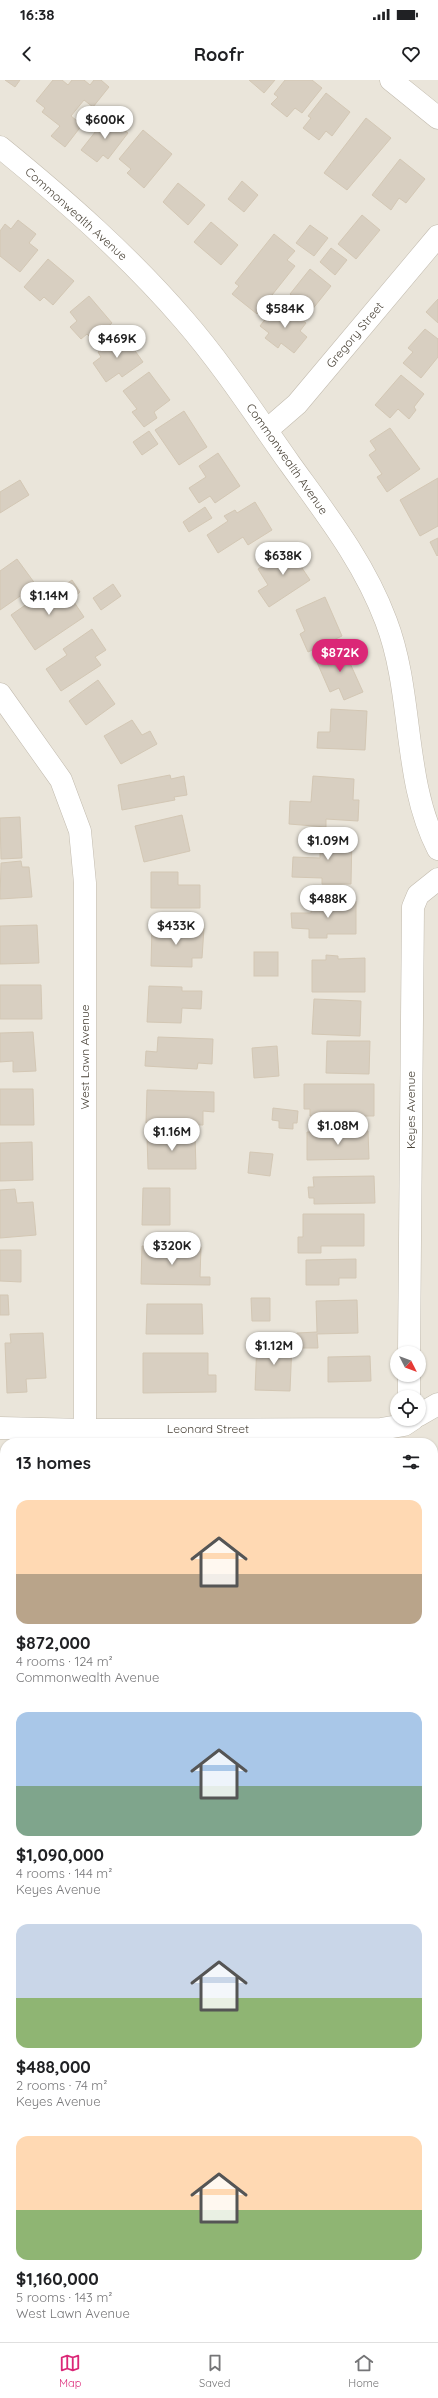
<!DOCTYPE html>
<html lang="en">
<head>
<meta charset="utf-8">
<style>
	body { margin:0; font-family:Quicksand,sans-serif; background:#f2f2f2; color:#202124; height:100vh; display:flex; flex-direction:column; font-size:15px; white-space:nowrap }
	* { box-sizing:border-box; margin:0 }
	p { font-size:13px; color:#757577 }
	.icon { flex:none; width:22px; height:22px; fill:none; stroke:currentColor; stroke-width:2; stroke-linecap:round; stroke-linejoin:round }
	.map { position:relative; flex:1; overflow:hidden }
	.panel { position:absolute; left:0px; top:1358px; width:438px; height:904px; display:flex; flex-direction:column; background:#fff; border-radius:16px 16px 0 0; box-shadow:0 1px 3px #0004 }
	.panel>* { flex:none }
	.needle { width:26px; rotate:132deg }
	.buttons { position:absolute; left:390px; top:1266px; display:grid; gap:8px }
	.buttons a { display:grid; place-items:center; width:36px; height:36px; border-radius:50%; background:#fff; box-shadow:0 1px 3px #0004; font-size:20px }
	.price { position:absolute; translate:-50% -34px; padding:0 9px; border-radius:14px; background:#fff; color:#222; font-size:13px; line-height:26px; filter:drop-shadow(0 1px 2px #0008) }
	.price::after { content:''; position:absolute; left:50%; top:24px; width:12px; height:9px; margin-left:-6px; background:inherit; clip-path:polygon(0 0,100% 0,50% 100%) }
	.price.current { background:#db2777; color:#fff }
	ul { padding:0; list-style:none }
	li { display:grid; align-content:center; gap:8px; height:212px; padding:0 16px }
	li span { display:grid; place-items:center; height:124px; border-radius:12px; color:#555 }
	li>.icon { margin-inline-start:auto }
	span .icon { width:72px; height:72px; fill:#fffc; stroke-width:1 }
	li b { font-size:17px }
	h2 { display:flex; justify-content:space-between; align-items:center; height:48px; padding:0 16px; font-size:17px }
	.status { display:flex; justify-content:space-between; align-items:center; height:28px; padding:0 20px; background:#fff; direction:ltr }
	.status svg { height:11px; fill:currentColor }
	header { display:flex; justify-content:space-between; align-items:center; height:52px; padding:0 16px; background:#fff; font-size:18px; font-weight:800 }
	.menu { display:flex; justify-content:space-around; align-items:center; height:56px; border-top:1px solid #e0e0e0; background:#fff; font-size:11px; color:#757577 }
	.menu a { display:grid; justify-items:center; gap:2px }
	.menu .current { color:#db2777 }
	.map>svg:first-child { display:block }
	.residential { fill:#eae5da; fill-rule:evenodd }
	.building { fill:#d8cfc1; stroke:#d3c7b4 }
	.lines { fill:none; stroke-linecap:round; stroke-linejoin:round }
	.minor-casing { stroke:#c2bbae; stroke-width:23 }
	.minor { stroke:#fff; stroke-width:22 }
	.labels { text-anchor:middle; stroke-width:4; stroke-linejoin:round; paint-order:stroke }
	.street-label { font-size:12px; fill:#4b4439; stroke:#fff }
</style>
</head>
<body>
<div class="status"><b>16:38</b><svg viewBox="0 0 49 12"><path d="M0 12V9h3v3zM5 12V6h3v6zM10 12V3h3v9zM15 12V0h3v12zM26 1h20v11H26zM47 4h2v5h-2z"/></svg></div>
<header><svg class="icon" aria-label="back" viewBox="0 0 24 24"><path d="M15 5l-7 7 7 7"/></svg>Roofr<svg class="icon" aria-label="heart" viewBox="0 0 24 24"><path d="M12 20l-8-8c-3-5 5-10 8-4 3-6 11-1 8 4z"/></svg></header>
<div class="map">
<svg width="438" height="2262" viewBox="0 0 438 2262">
	<rect width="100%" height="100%" fill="#f6f3ec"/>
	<path class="residential" d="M0 0H438V2262H0ZM397 1273H419V1295H397ZM397 1317H419V1339H397ZM5 1363H433V2257H5Z"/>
	<g class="building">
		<path d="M5 0H20L15 7Z"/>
		<path d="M53 0H62L68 5 72 0H84L90 5 94 0H101L109 7 93 27 84 20 71 36 82 45 65 67 51 56 60 46 42 32 45 28 36 21Z"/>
		<path d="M249 0H275L264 13Z"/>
		<path d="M285 0H312L322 8 302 33 295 28 287 37 271 24 278 17 274 14Z"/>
		<path d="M326 13 350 32 332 56 326 51 319 60 303 48 311 38 308 36Z"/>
		<path d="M107 37 128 53 108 79 103 75 97 82 81 70Z"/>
		<path d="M366 38 391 58 347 110 324 93Z"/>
		<path d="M143 50 172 74 144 108 127 93 131 89 119 79Z"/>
		<path d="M400 79 425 99 406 123 399 118 391 130 372 115Z"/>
		<path d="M242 101 258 115 244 132 228 119Z"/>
		<path d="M178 103 205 125 188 145 163 122Z"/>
		<path d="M362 135 380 150 356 179 338 164Z"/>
		<path d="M18 140 36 154 29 163 38 170 20 192 0 176V151L5 144 11 149Z"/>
		<path d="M211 142 238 165 221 185 194 162Z"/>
		<path d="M310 145 328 158 314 176 296 163Z"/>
		<path d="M274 154 295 171 287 180 295 186 257 234 232 214 239 206 235 203Z"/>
		<path d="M331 168 347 180 335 195 320 182Z"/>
		<path d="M48 179 74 201 53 225 44 217 40 221 24 207Z"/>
		<path d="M310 189 331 206 311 231 290 214Z"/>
		<path d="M89 216 112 243 93 260 87 254 81 259 70 247 77 241 70 232Z"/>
		<path d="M438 219V243L426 232Z"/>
		<path d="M281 224 306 243 300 251 307 257 294 273 281 263 278 268 265 258 269 253 260 246 270 233 273 235Z"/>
		<path d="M425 249 438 259V277L421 298 403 283 413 272 408 268Z"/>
		<path d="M123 254 143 282 122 297 119 293 106 302 93 283 101 277 98 272Z"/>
		<path d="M149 292 170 320 154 332 157 338 144 347 132 332 137 329 123 311Z"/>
		<path d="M401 295 424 314 414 327 416 330 409 339 398 329 390 338 375 325Z"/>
		<path d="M184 331 207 367 179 385 155 350Z"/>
		<path d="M390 348 420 389 387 412 377 397 382 394 369 375 376 370 370 361Z"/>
		<path d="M149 351 158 364 142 375 133 362Z"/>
		<path d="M218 373 240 406 215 423 210 416 199 423 189 408 206 397 199 386Z"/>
		<path d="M438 398V446L420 456 400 420Z"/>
		<path d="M20 400 29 415 0 433V412Z"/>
		<path d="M255 422 272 450 248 465 243 457 218 473 207 455 228 441 224 436 235 430 237 433Z"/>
		<path d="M205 427 212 438 189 452 183 442Z"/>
		<path d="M438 458V475L437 476 430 462Z"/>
		<path d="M293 466 304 482 300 485 310 500 269 527 258 511 268 505 258 489Z"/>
		<path d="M17 479 36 505 0 530V491Z"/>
		<path d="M72 500 80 512 72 519 84 537 35 570 11 535 34 519 38 523Z"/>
		<path d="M113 504 121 516 101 530 93 518Z"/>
		<path d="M325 517 342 556 308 572 300 554 305 551 296 530Z"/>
		<path d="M92 549 106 570 95 577 101 585 61 611 46 589 67 575 63 569Z"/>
		<path d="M349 566 354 579 349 581 363 612 344 620 339 608 330 612 316 580Z"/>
		<path d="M98 600 115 624 86 645 69 621Z"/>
		<path d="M331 629 367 631 365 670 317 668 318 652H330Z"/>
		<path d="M132 640 142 655 150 651 157 664 121 684 104 656Z"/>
		<path d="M170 695 171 699 184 696 187 715 174 717 175 720 122 730 118 705Z"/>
		<path d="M313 696 354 699 353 720H359L358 741 326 739V747L289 744 290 721 311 722Z"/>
		<path d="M182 735 190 771 144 782 135 746Z"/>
		<path d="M20 737 22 778 1 779 0 738Z"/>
		<path d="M320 753 352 754 351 804H322V798L292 797 293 777 320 778Z"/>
		<path d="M21 781 22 787H29L32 817 0 819 1 783Z"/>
		<path d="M151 792H178V805H200V828H151Z"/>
		<path d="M311 821H356V854H327V858H309V849L292 848 291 833H311Z"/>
		<path d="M37 845 39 883 0 884V846Z"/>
		<path d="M152 846 204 848 202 878H192V887L151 886Z"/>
		<rect x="254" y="872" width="24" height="24"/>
		<path d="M326 875 338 876V879L365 878V912H312V880H326Z"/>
		<path d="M0 905H41L42 939H0Z"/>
		<path d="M149 906 182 907V911H202L201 929 182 928 181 943 147 942Z"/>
		<path d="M314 919 361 921 360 956 312 954Z"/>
		<path d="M33 952 36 991 13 992V981L0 982V953Z"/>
		<path d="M158 957 213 959 212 984 198 983 197 989 145 986 146 971 157 972Z"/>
		<path d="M327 961H370L369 994 326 993Z"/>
		<path d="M277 966 279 996 254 998 252 968Z"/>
		<path d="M304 1004H374V1036H310V1029H304Z"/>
		<path d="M0 1009H33L34 1045H0Z"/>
		<path d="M147 1010 214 1012V1032L203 1031V1045L146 1043Z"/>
		<path d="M273 1028 298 1031 297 1043H293V1049L279 1048V1041L272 1040Z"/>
		<path d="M368 1051 369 1079 307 1080V1052Z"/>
		<path d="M195 1055 196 1089H148L147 1056Z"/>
		<path d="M32 1062 33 1100 0 1101V1063Z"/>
		<path d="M250 1072 273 1074 270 1096 248 1093Z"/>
		<path d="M374 1096 375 1123 314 1124V1118H309L308 1107H314L313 1097Z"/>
		<path d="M143 1108H170V1145H142Z"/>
		<path d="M15 1109 17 1123 33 1122 36 1155 0 1158V1110Z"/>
		<path d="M303 1134H364V1166H321V1173H298V1157H303Z"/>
		<path d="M142 1166 201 1167 200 1197H210V1205L141 1204Z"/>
		<path d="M0 1170H21V1202L0 1201Z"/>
		<path d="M356 1179V1198H339V1205H306V1180Z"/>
		<path d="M0 1215H8L9 1235H0Z"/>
		<path d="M251 1218H270V1241H252Z"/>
		<path d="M357 1220 358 1253 317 1254 318 1268H297V1253L317 1252 316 1221Z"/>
		<path d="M147 1224H202L203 1254H146Z"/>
		<path d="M43 1253 46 1298 26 1299 27 1312 7 1313 5 1263H11L10 1254Z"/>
		<path d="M257 1262 292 1263 290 1311 255 1310Z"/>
		<path d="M143 1273H208V1295H216V1312L143 1313Z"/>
		<path d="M370 1276 371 1301 328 1302V1277Z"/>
		<rect x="0" y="1378" width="5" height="47"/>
		<rect x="0" y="1439" width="5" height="39"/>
		<rect x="0" y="1486" width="5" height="47"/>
		<path d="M0 1544H5V1584L0 1583Z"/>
		<rect x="0" y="1597" width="5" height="41"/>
		<rect x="0" y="1651" width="5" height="43"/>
		<rect x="0" y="1704" width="5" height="36"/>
		<rect x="0" y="1761" width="5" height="41"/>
		<rect x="0" y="1812" width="5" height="41"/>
		<rect x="0" y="1862" width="5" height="39"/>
		<rect x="0" y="1920" width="5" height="45"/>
		<path d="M0 1979H3V1986H5V2015H0Z"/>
		<path d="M0 2027H5V2064L0 2063Z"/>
		<rect x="0" y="2085" width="5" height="35"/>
		<path d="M0 2137H3V2145H5V2173H0Z"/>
		<rect x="0" y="2184" width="5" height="45"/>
	</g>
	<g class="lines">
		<defs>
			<g id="minor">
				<path d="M391 0 438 38"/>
				<path d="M0 67C65 120 129 176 184 240 223 285 256 336 290 384 326 434 364 482 386 541 414 614 402 699 438 769"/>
				<path d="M267 350 297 324 438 156"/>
				<path d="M0 614 61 700 80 751 85 803V1363"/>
				<path d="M409 1273 413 827 418 815 438 799"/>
				<path d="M409 1317V1295"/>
				<path d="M419 1335 438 1324"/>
				<path d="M0 1348 85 1350 381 1349 404 1345 413 1339"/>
				<path d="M397 2257V2262"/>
				<path d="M73 2262V2257"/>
			</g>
		</defs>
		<use href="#minor" class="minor-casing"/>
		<use href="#minor" class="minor"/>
	</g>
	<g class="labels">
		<g class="street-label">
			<text transform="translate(76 134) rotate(42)" y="4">Commonwealth Avenue</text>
			<text transform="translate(355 255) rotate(-50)" y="4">Gregory Street</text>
			<text transform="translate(287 379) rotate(55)" y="4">Commonwealth Avenue</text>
			<text transform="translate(85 977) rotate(-90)" y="4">West Lawn Avenue</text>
			<text transform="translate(411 1030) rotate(-90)" y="4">Keyes Avenue</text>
			<text x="208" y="1353">Leonard Street</text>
		</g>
	</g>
</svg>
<div class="buttons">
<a><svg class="needle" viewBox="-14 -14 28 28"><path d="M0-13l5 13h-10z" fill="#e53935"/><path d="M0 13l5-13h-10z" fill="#757577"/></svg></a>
<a><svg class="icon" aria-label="locate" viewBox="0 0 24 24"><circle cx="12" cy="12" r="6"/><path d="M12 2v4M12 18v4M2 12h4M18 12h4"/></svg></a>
</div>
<b class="price" style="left:105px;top:60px">$600K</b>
<b class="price" style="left:285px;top:249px">$584K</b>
<b class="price" style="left:117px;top:279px">$469K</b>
<b class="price" style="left:283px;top:496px">$638K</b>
<b class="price" style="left:49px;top:536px">$1.14M</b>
<b class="price current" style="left:340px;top:593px">$872K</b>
<b class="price" style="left:328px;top:781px">$1.09M</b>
<b class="price" style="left:328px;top:839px">$488K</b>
<b class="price" style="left:176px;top:866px">$433K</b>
<b class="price" style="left:338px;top:1066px">$1.08M</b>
<b class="price" style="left:172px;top:1072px">$1.16M</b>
<b class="price" style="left:172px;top:1186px">$320K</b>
<b class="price" style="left:274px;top:1286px">$1.12M</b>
<section class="panel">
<h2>13 homes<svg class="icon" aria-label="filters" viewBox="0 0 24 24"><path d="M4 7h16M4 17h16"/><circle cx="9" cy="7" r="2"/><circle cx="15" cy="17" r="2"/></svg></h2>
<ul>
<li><span style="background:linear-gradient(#ffd9b3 60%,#b9a48a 0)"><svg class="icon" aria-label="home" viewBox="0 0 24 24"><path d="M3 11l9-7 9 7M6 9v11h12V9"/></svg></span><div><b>$872,000</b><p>4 rooms · 124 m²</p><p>Commonwealth Avenue</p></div></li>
<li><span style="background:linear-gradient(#a9c7e8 60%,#7fa58c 0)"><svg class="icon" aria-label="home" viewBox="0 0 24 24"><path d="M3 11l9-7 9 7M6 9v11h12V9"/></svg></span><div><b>$1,090,000</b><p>4 rooms · 144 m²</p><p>Keyes Avenue</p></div></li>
<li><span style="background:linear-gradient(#c9d6e8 60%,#8fb573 0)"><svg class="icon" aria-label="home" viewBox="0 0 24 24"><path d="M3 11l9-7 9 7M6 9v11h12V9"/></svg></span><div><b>$488,000</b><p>2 rooms · 74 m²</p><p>Keyes Avenue</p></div></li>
<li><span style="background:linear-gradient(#ffd9b3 60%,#8fb573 0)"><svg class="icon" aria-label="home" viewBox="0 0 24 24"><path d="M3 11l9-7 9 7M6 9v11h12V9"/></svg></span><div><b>$1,160,000</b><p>5 rooms · 143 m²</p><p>West Lawn Avenue</p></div></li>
</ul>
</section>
</div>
<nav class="menu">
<a class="current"><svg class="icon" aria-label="map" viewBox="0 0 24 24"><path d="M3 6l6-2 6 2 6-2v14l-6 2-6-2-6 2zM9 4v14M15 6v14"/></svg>Map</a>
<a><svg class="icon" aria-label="saved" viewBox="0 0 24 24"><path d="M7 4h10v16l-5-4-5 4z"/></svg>Saved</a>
<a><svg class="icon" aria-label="home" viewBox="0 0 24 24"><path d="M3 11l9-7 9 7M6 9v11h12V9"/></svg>Home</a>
</nav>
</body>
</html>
